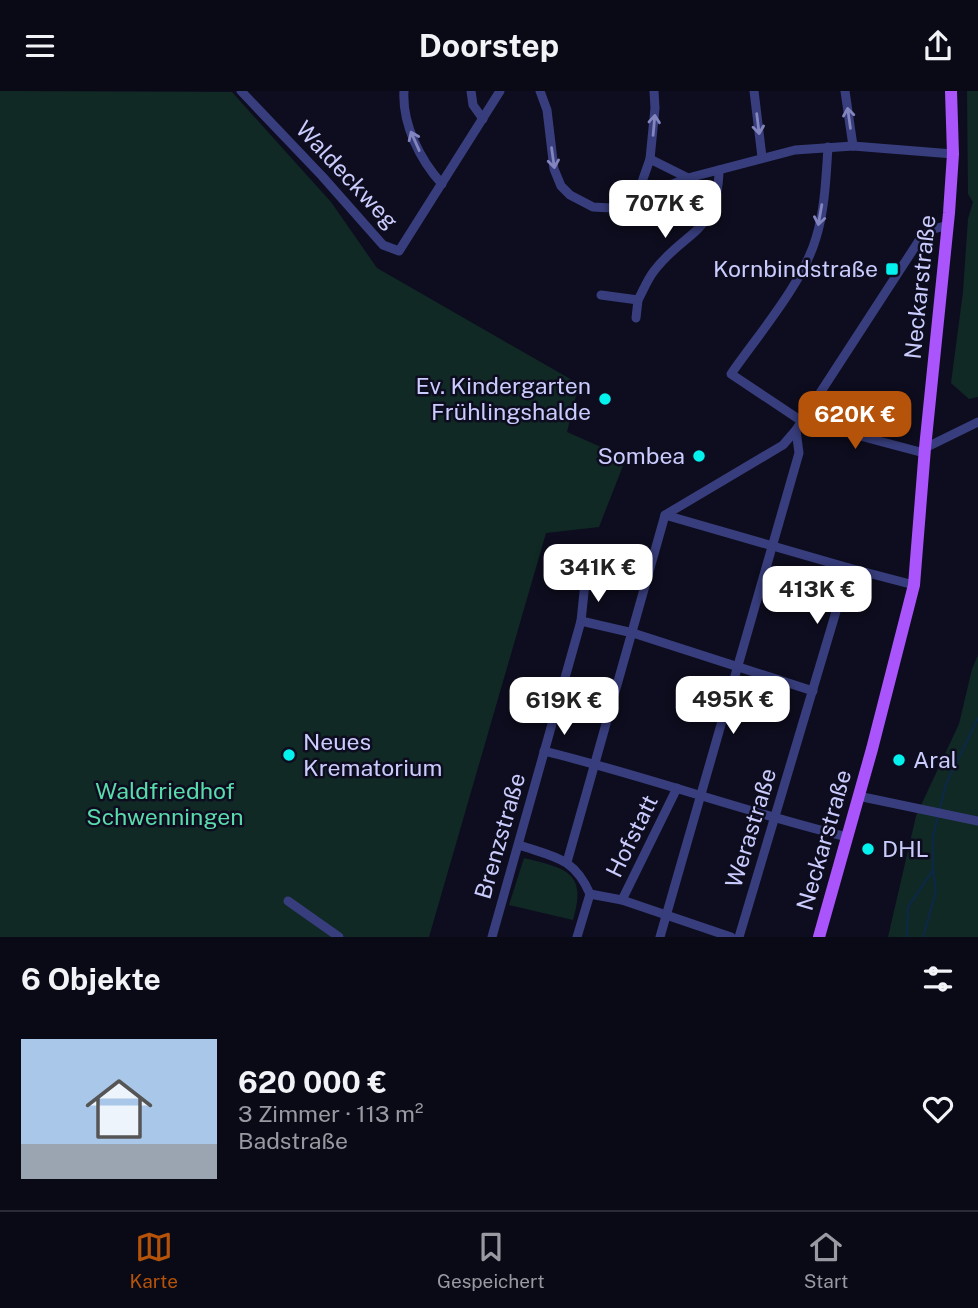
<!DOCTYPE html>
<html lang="de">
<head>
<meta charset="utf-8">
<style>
	body { margin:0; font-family:"Public Sans",sans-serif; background:#131320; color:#f1f3f6; height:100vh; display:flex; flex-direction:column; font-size:26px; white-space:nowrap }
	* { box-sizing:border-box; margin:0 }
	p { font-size:23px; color:#999aa1 }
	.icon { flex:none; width:38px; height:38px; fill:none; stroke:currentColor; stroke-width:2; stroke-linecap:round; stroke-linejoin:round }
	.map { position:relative; height:846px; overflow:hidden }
	.side { display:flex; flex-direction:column; background:#0a0a17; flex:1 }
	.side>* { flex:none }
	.price { position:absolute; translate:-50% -60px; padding:0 16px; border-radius:14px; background:#fff; color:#222; font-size:23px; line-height:46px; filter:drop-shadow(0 2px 4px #0008) }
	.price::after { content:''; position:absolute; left:50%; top:42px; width:21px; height:16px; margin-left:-10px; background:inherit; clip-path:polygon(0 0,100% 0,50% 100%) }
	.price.active { background:#b45309; color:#fff }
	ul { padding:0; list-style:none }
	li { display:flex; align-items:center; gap:21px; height:175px; padding:0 21px }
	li+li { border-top:2px solid #2a2b36 }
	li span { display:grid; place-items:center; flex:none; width:196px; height:140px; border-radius:0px; color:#555 }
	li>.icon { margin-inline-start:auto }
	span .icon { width:84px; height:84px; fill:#fffc; stroke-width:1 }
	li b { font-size:30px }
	h2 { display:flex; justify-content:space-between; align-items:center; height:84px; padding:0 21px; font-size:30px }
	header { display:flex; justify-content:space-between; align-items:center; height:91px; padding:0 21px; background:#0a0a17; font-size:32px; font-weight:700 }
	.dock { display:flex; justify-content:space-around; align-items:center; height:98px; border-top:2px solid #2a2b36; background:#0a0a17; font-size:19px; color:#999aa1 }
	.dock a { display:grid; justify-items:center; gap:4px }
	.dock .active { color:#b45309 }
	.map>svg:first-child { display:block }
	.green { fill:#102925 }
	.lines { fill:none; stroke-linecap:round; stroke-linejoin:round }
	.stream { stroke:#0d2843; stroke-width:2.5 }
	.minor { stroke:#383e7d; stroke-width:9 }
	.major { stroke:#aa54fc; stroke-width:12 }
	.oneway { stroke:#8285be }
	.poi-dot { fill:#04f2ee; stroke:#0e0d1f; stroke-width:2.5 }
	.labels { text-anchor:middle; stroke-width:5; stroke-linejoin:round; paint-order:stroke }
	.street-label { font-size:23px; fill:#cbccfe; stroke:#0e0d1f }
	.poi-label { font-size:23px; fill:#cbccfe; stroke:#0e0d1f; text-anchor:end }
	.park-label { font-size:23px; fill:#59dcac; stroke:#0e0d1f }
</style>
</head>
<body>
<header><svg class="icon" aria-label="menu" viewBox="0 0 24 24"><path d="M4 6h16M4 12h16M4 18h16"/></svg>Doorstep<svg class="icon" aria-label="share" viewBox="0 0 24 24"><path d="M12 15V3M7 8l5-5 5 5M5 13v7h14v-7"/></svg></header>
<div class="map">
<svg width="978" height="846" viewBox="0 0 978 846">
	<rect width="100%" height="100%" fill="#0e0d1f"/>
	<g class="green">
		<path d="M0 0 232 1 331 111 377 177 579 293 567 341 626 367 599 436 546 442 429 846H0Z"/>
		<path d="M967 0H978V306L969 308 951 292 963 201 968 128 973 111 968 103Z"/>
		<path d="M978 564V846H888L916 725 959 633 972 578Z"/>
		<path d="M524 767C565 777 588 781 573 829L509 814Z"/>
	</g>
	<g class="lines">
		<g class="stream">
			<path d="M907 846 908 816 933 779V745L946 693 978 627"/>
			<path d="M923 846 936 800 933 779"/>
		</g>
		<g class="minor">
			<path d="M241 0 322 85 383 154 399 160 500 0"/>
			<path d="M404 0C402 33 420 69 442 93"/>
			<path d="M471 0 473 14 483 28"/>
			<path d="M540 0 547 19 554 78 561 95 570 104 593 116 611 117 688 87 795 59 853 55 953 63"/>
			<path d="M754 0 762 66"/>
			<path d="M845 0 853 55"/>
			<path d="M828 56C826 86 825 118 816 147 803 192 758 244 731 283L800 329 924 362"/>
			<path d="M650 68 655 17 654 0"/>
			<path d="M636 108 650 68 688 87"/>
			<path d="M601 204 638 209C643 200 647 189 654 180 685 139 718 143 719 79"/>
			<path d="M636 227 638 209"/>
			<path d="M925 357 978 331"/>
			<path d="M665 424 849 477 914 494"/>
			<path d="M581 530 633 542 813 600"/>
			<path d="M544 660C646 685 745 721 847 746"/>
			<path d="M858 705 978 730"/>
			<path d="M519 754C554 766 574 766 590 803"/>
			<path d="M567 771 665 424 783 354 796 339 922 145 934 138 948 134"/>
			<path d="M590 803 622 809 731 846"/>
			<path d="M622 809 677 697"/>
			<path d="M288 810 339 846"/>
			<path d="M492 846 581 530 585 492"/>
			<path d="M577 846 590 803"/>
			<path d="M660 846 799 362 796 339"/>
			<path d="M739 846 849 477"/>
		</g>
		<path class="major" d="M819 846 872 658 914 494 925 357 949 122 953 63 951 0"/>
	</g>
	<defs><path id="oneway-shaft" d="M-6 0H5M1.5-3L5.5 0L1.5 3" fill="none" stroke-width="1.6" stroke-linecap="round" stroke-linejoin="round" transform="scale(1.75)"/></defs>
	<g class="oneway">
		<use href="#oneway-shaft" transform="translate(849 27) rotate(-98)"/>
		<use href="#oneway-shaft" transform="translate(758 33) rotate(83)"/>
		<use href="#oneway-shaft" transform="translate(654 34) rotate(-85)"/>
		<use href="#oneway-shaft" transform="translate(415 50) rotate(-114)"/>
		<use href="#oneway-shaft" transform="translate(553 67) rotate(82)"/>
		<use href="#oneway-shaft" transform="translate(820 124) rotate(100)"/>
	</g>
	<g class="poi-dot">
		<rect x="885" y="171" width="14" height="14" rx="3.5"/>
		<circle cx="605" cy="308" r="7"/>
		<circle cx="699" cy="365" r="7"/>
		<circle cx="289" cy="664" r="7"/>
		<circle cx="899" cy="669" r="7"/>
		<circle cx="868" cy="758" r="7"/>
	</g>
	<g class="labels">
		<g class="street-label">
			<text transform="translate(347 84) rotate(47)" y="8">Waldeckweg</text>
			<text transform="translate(920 196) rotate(-84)" y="8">Neckarstraße</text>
			<text transform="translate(751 737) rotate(-73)" y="8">Werastraße</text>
			<text transform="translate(500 745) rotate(-74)" y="8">Brenzstraße</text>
			<text transform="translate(632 745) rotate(-64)" y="8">Hofstatt</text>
			<text transform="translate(824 749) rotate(-74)" y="8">Neckarstraße</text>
		</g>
		<g class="poi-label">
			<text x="878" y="186">Kornbindstraße</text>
			<text x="591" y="303">Ev. Kindergarten<tspan x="591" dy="26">Frühlingshalde</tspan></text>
			<text x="685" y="373">Sombea</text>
			<text x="303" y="659" text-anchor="start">Neues<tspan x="303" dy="26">Krematorium</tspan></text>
			<text x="913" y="677" text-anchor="start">Aral</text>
			<text x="882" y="766" text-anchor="start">DHL</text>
		</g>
		<g class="park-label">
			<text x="165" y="708">Waldfriedhof<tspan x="165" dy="26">Schwenningen</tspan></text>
		</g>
	</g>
</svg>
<b class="price" style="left:665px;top:149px">707K €</b>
<b class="price active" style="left:855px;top:360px">620K €</b>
<b class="price" style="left:598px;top:513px">341K €</b>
<b class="price" style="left:817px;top:535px">413K €</b>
<b class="price" style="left:733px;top:645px">495K €</b>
<b class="price" style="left:564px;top:646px">619K €</b>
</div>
<section class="side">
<h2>6 Objekte<svg class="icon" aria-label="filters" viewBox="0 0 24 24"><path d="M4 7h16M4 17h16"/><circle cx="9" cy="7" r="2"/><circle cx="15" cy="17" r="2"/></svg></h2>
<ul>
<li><span style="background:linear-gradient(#a9c7e8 75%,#9aa5b1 0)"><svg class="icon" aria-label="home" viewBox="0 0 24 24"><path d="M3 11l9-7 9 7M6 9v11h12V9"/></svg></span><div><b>620 000 €</b><p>3 Zimmer · 113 m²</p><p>Badstraße</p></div><svg class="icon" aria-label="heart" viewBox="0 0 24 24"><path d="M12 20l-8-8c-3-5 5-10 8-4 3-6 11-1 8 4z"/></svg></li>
</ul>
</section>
<nav class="dock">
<a class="active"><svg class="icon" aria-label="map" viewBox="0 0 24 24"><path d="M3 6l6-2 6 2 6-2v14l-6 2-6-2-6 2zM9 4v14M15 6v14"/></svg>Karte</a>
<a><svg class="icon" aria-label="saved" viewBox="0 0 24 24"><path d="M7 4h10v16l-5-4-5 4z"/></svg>Gespeichert</a>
<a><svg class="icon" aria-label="home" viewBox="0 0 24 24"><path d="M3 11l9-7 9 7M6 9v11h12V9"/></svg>Start</a>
</nav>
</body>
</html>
